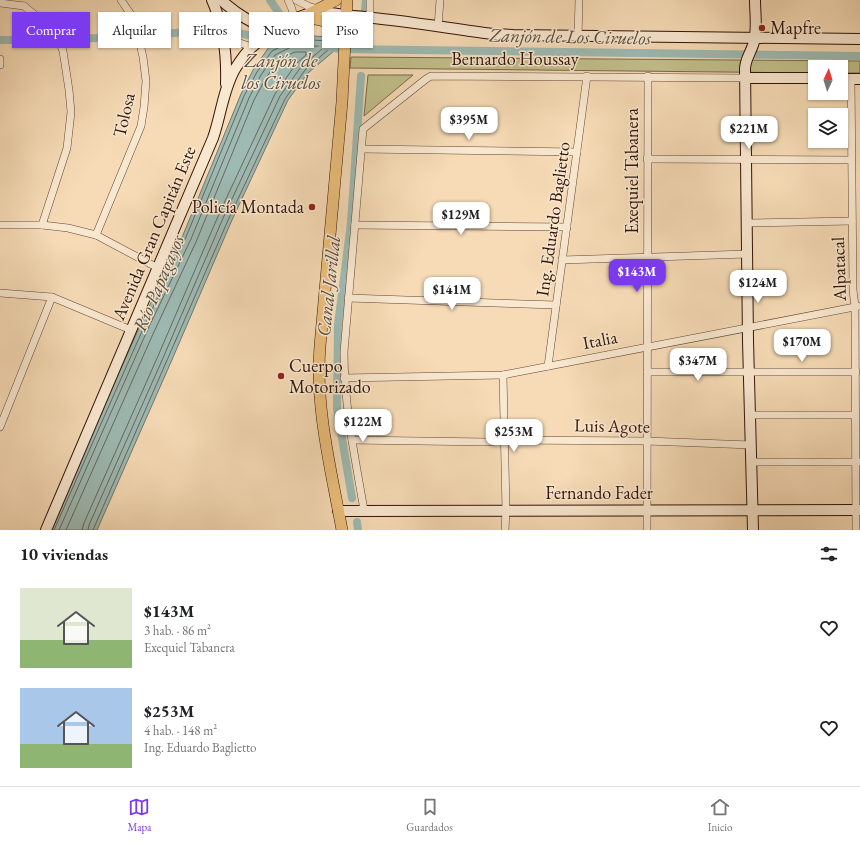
<!DOCTYPE html>
<html lang="es">
<head>
<meta charset="utf-8">
<style>
	body { margin:0; font-family:"EB Garamond",serif; background:#f6f6f6; color:#202124; height:100vh; display:flex; flex-direction:column; font-size:15px; white-space:nowrap }
	* { box-sizing:border-box; margin:0 }
	p { font-size:13px; color:#757577 }
	.icon { flex:none; width:22px; height:22px; fill:none; stroke:currentColor; stroke-width:2; stroke-linecap:round; stroke-linejoin:round }
	.map { position:relative; height:530px; overflow:hidden }
	.details { display:flex; flex-direction:column; background:#fff; flex:1 }
	.details>* { flex:none }
	.banner { position:absolute; left:12px; top:12px; width:400px; height:36px; display:flex; gap:8px }
	.needle { width:26px; rotate:4deg }
	.buttons { position:absolute; left:808px; top:60px; display:grid; gap:8px }
	.buttons a { display:grid; place-items:center; width:40px; height:40px; border-radius:0px; background:#fff; box-shadow:0 1px 3px #0004; font-size:20px }
	.price { position:absolute; translate:-50% -34px; padding:0 9px; border-radius:8px; background:#fff; color:#222; font-size:13px; line-height:26px; filter:drop-shadow(0 1px 2px #0008) }
	.price::after { content:''; position:absolute; left:50%; top:24px; width:12px; height:9px; margin-left:-6px; background:inherit; clip-path:polygon(0 0,100% 0,50% 100%) }
	.price.active { background:#7c3aed; color:#fff }
	ul { padding:0; list-style:none }
	li { display:flex; align-items:center; gap:12px; height:100px; padding:0 20px }
	li span { display:grid; place-items:center; flex:none; width:112px; height:80px; border-radius:0px; color:#555 }
	li>.icon { margin-inline-start:auto }
	span .icon { width:48px; height:48px; fill:#fffc; stroke-width:1 }
	li b { font-size:17px }
	h2 { display:flex; justify-content:space-between; align-items:center; height:48px; padding:0 20px; font-size:17px }
	.chip { padding:0 14px; border-radius:0px; background:#fff; box-shadow:0 1px 3px #0004; font-size:14px; line-height:36px }
	.chip.active { background:#7c3aed; color:#fff }
	.dock { display:flex; justify-content:space-around; align-items:center; height:56px; border-top:1px solid #e0e0e0; background:#fff; font-size:11px; color:#757577 }
	.dock a { display:grid; justify-items:center; gap:2px }
	.dock .active { color:#7c3aed }
	.map>svg:first-child { display:block }
	.green { fill:#c1bf8b; stroke:#7a694a }
	.water { fill:#9dbab3; stroke:#72776f }
	.lines { fill:none; stroke-linecap:round; stroke-linejoin:round }
	.shore { stroke:#68665e; stroke-width:1 }
	.canal { stroke:#9dbab3; stroke-width:8 }
	.street-casing { stroke:#634534; stroke-width:8 }
	.secondary-casing { stroke:#321308; stroke-width:12 }
	.primary-casing { stroke:#321308; stroke-width:12 }
	.street { stroke:#f9e8d0; stroke-width:7 }
	.secondary { stroke:#f9e8d0; stroke-width:10 }
	.primary { stroke:#ebbe7b; stroke-width:11 }
	.poi-dot { fill:#8f2418; stroke:#f9e8d0; stroke-width:1.5 }
	.labels { text-anchor:middle; stroke-width:3; stroke-linejoin:round; paint-order:stroke }
	.poi-label { font-size:18px; fill:#321308; stroke:#f9e8d0; text-anchor:start }
	.street-label { font-size:18px; fill:#321308; stroke:#f9e8d0 }
	.water-label { font-size:19px; font-style:italic; fill:#574d44; stroke:#f9e8d0 }
</style>
</head>
<body>
<div class="map">
<svg width="860" height="530" viewBox="0 0 860 530">
	<rect width="100%" height="100%" fill="#f6dbb6"/>
	<filter id="stains"><feTurbulence type="fractalNoise" baseFrequency=".005" numOctaves="4"/><feColorMatrix values="0 0 0 0 .2 0 0 0 0 .09 0 0 0 0 .02 0 0 0 .5 -.17"/></filter>
	<radialGradient id="worn" r=".72"><stop offset=".6" stop-color="#630" stop-opacity="0"/><stop offset="1" stop-color="#630" stop-opacity=".3"/></radialGradient>
	<g class="green">
		<path d="M351 57 860 61V73H841V67H815V73L350 68Z"/>
		<path d="M368 75H413L364 116Z"/>
	</g>
	<path class="water" d="M311 36 335 37 334 51 308 73 288 100 232 220 171 362 97 530H49L139 328 183 235 241 94 253 70 269 47 291 37Z"/>
	<g class="lines">
		<g class="shore">
			<path d="M54 530 143 329 186 237 244 96 257 72 272 51 292 41 311 40 329 41 331 43 329 49 305 70 285 99 229 218 93 530"/>
			<path d="M59 530 147 331 191 239 249 98 261 75 275 55 293 46H322V49L301 67 280 96 224 216 163 358 89 525 88 530"/>
			<path d="M66 530 153 334 196 242 254 100 266 78 279 59 295 52H306V55L296 64 275 94 219 214 158 356 84 523 82 530"/>
		</g>
		<g class="canal">
			<path d="M270 0 281 16 311 42"/>
			<path d="M365 10 366 0"/>
			<path d="M229 31 258 37"/>
			<path d="M142 36 174 33 217 31"/>
			<path d="M69 39 131 37"/>
			<path d="M0 40H52"/>
			<path d="M275 40 294 41"/>
			<path d="M323 45 339 49 860 56"/>
			<path d="M352 498 337 408 338 325 351 223 361 76"/>
			<path d="M357 522 358 530"/>
		</g>
		<defs>
			<g id="street">
				<path d="M288 0 292 9 294 20"/>
				<path d="M296 0 308 6 318 9"/>
				<path d="M0 3 24 6"/>
				<path d="M24 6 50 27 57 36 63 51 69 90 71 112 67 148 42 225"/>
				<path d="M370 17V0"/>
				<path d="M438 27 440 0"/>
				<path d="M578 37 579 0"/>
				<path d="M225 38 252 47"/>
				<path d="M0 59V65"/>
				<path d="M851 79 853 290 855 306 856 530"/>
				<path d="M362 149 577 152"/>
				<path d="M647 159 851 160"/>
				<path d="M747 223 852 221"/>
				<path d="M0 225H42L68 228 96 235 158 268"/>
				<path d="M355 225 567 227"/>
				<path d="M96 235 141 126 144 107 146 81 143 57 137 30 132 16 121 0"/>
				<path d="M562 260 747 254"/>
				<path d="M0 293 52 297 131 330"/>
				<path d="M348 298 556 305"/>
				<path d="M548 366 587 76"/>
				<path d="M647 372H856"/>
				<path d="M503 375 506 510 505 530"/>
				<path d="M344 378 503 375 860 306"/>
				<path d="M750 415H855"/>
				<path d="M0 427 52 297"/>
				<path d="M352 440 487 442 504 440 647 441 751 445"/>
				<path d="M751 462H859"/>
				<path d="M364 510C355 458 344 405 344 352L363 129 426 79 431 76 745 78"/>
				<path d="M647 530 648 76"/>
			</g>
			<g id="secondary">
				<path d="M212 0C224 27 227 54 226 84"/>
				<path d="M221 0C239 16 251 22 273 32"/>
				<path d="M745 78H815"/>
				<path d="M841 79H860"/>
				<path d="M338 511 860 510"/>
				<path d="M46 530 213 138C221 115 223 90 235 69 240 61 245 53 252 47 264 36 296 16 312 13 325 11 341 15 354 16 401 20 447 28 493 34L513 35 860 39"/>
				<path d="M753 530 748 341 745 69C745 60 750 54 753 45 758 32 755 14 755 0"/>
			</g>
			<g id="primary">
				<path d="M311 13 336 0"/>
				<path d="M303 16 328 22 345 34"/>
				<path d="M342 530C331 469 315 408 320 346L342 102 347 0"/>
			</g>
		</defs>
		<use href="#street" class="street-casing"/>
		<use href="#secondary" class="secondary-casing"/>
		<use href="#primary" class="primary-casing"/>
		<use href="#street" class="street"/>
		<use href="#secondary" class="secondary"/>
		<use href="#primary" class="primary"/>
	</g>
	<g class="poi-dot">
		<circle cx="762" cy="28" r="4"/>
		<circle cx="312" cy="207" r="4"/>
		<circle cx="281" cy="376" r="4"/>
	</g>
	<g class="labels">
		<g class="poi-label">
			<text x="770" y="34">Mapfre</text>
			<text x="304" y="213" text-anchor="end">Policía Montada</text>
			<text x="289" y="372">Cuerpo<tspan x="289" dy="21">Motorizado</tspan></text>
		</g>
		<g class="street-label">
			<text x="515" y="65">Bernardo Houssay</text>
			<text transform="translate(124 115) rotate(-77)" y="6">Tolosa</text>
			<text transform="translate(632 171) rotate(-90)" y="6">Exequiel Tabanera</text>
			<text transform="translate(553 219) rotate(-82)" y="6">Ing. Eduardo Baglietto</text>
			<text transform="translate(154 233) rotate(-67)" y="6">Avenida Gran Capitán Este</text>
			<text transform="translate(839 269) rotate(-92)" y="6">Alpatacal</text>
			<text transform="translate(600 340) rotate(-11)" y="6">Italia</text>
			<text transform="translate(612 426) rotate(1)" y="6">Luis Agote</text>
			<text x="599" y="499">Fernando Fader</text>
		</g>
		<g class="water-label">
			<text transform="translate(570 36) rotate(1)" y="7">Zanjón de Los Ciruelos</text>
			<text x="281" y="67">Zanjón de<tspan x="281" dy="22">los Ciruelos</tspan></text>
			<text transform="translate(158 283) rotate(-67)" y="7">Río Papagayos</text>
			<text transform="translate(328 286) rotate(-84)" y="7">Canal Jarillal</text>
		</g>
	</g>
	<rect width="100%" height="100%" filter="url(#stains)"/>
	<rect width="100%" height="100%" fill="url(#worn)"/>
</svg>
<div class="buttons">
<a><svg class="needle" viewBox="-14 -14 28 28"><path d="M0-13l5 13h-10z" fill="#e53935"/><path d="M0 13l5-13h-10z" fill="#757577"/></svg></a>
<a><svg class="icon" aria-label="layers" viewBox="0 0 24 24"><path d="M12 4l9 5-9 5-9-5zM3 14l9 5 9-5"/></svg></a>
</div>
<b class="price" style="left:469px;top:141px">$395M</b>
<b class="price" style="left:749px;top:150px">$221M</b>
<b class="price" style="left:461px;top:236px">$129M</b>
<b class="price active" style="left:637px;top:293px">$143M</b>
<b class="price" style="left:758px;top:304px">$124M</b>
<b class="price" style="left:452px;top:311px">$141M</b>
<b class="price" style="left:802px;top:363px">$170M</b>
<b class="price" style="left:698px;top:382px">$347M</b>
<b class="price" style="left:363px;top:443px">$122M</b>
<b class="price" style="left:514px;top:453px">$253M</b>
<div class="banner">
<a class="chip active">Comprar</a>
<a class="chip">Alquilar</a>
<a class="chip">Filtros</a>
<a class="chip">Nuevo</a>
<a class="chip">Piso</a>
</div>
</div>
<section class="details">
<h2>10 viviendas<svg class="icon" aria-label="filters" viewBox="0 0 24 24"><path d="M4 7h16M4 17h16"/><circle cx="9" cy="7" r="2"/><circle cx="15" cy="17" r="2"/></svg></h2>
<ul>
<li><span style="background:linear-gradient(#dfe7d0 65%,#8fb573 0)"><svg class="icon" aria-label="home" viewBox="0 0 24 24"><path d="M3 11l9-7 9 7M6 9v11h12V9"/></svg></span><div><b>$143M</b><p>3 hab. · 86 m²</p><p>Exequiel Tabanera</p></div><svg class="icon" aria-label="heart" viewBox="0 0 24 24"><path d="M12 20l-8-8c-3-5 5-10 8-4 3-6 11-1 8 4z"/></svg></li>
<li><span style="background:linear-gradient(#a9c7e8 70%,#8fb573 0)"><svg class="icon" aria-label="home" viewBox="0 0 24 24"><path d="M3 11l9-7 9 7M6 9v11h12V9"/></svg></span><div><b>$253M</b><p>4 hab. · 148 m²</p><p>Ing. Eduardo Baglietto</p></div><svg class="icon" aria-label="heart" viewBox="0 0 24 24"><path d="M12 20l-8-8c-3-5 5-10 8-4 3-6 11-1 8 4z"/></svg></li>
</ul>
</section>
<nav class="dock">
<a class="active"><svg class="icon" aria-label="map" viewBox="0 0 24 24"><path d="M3 6l6-2 6 2 6-2v14l-6 2-6-2-6 2zM9 4v14M15 6v14"/></svg>Mapa</a>
<a><svg class="icon" aria-label="saved" viewBox="0 0 24 24"><path d="M7 4h10v16l-5-4-5 4z"/></svg>Guardados</a>
<a><svg class="icon" aria-label="home" viewBox="0 0 24 24"><path d="M3 11l9-7 9 7M6 9v11h12V9"/></svg>Inicio</a>
</nav>
</body>
</html>
